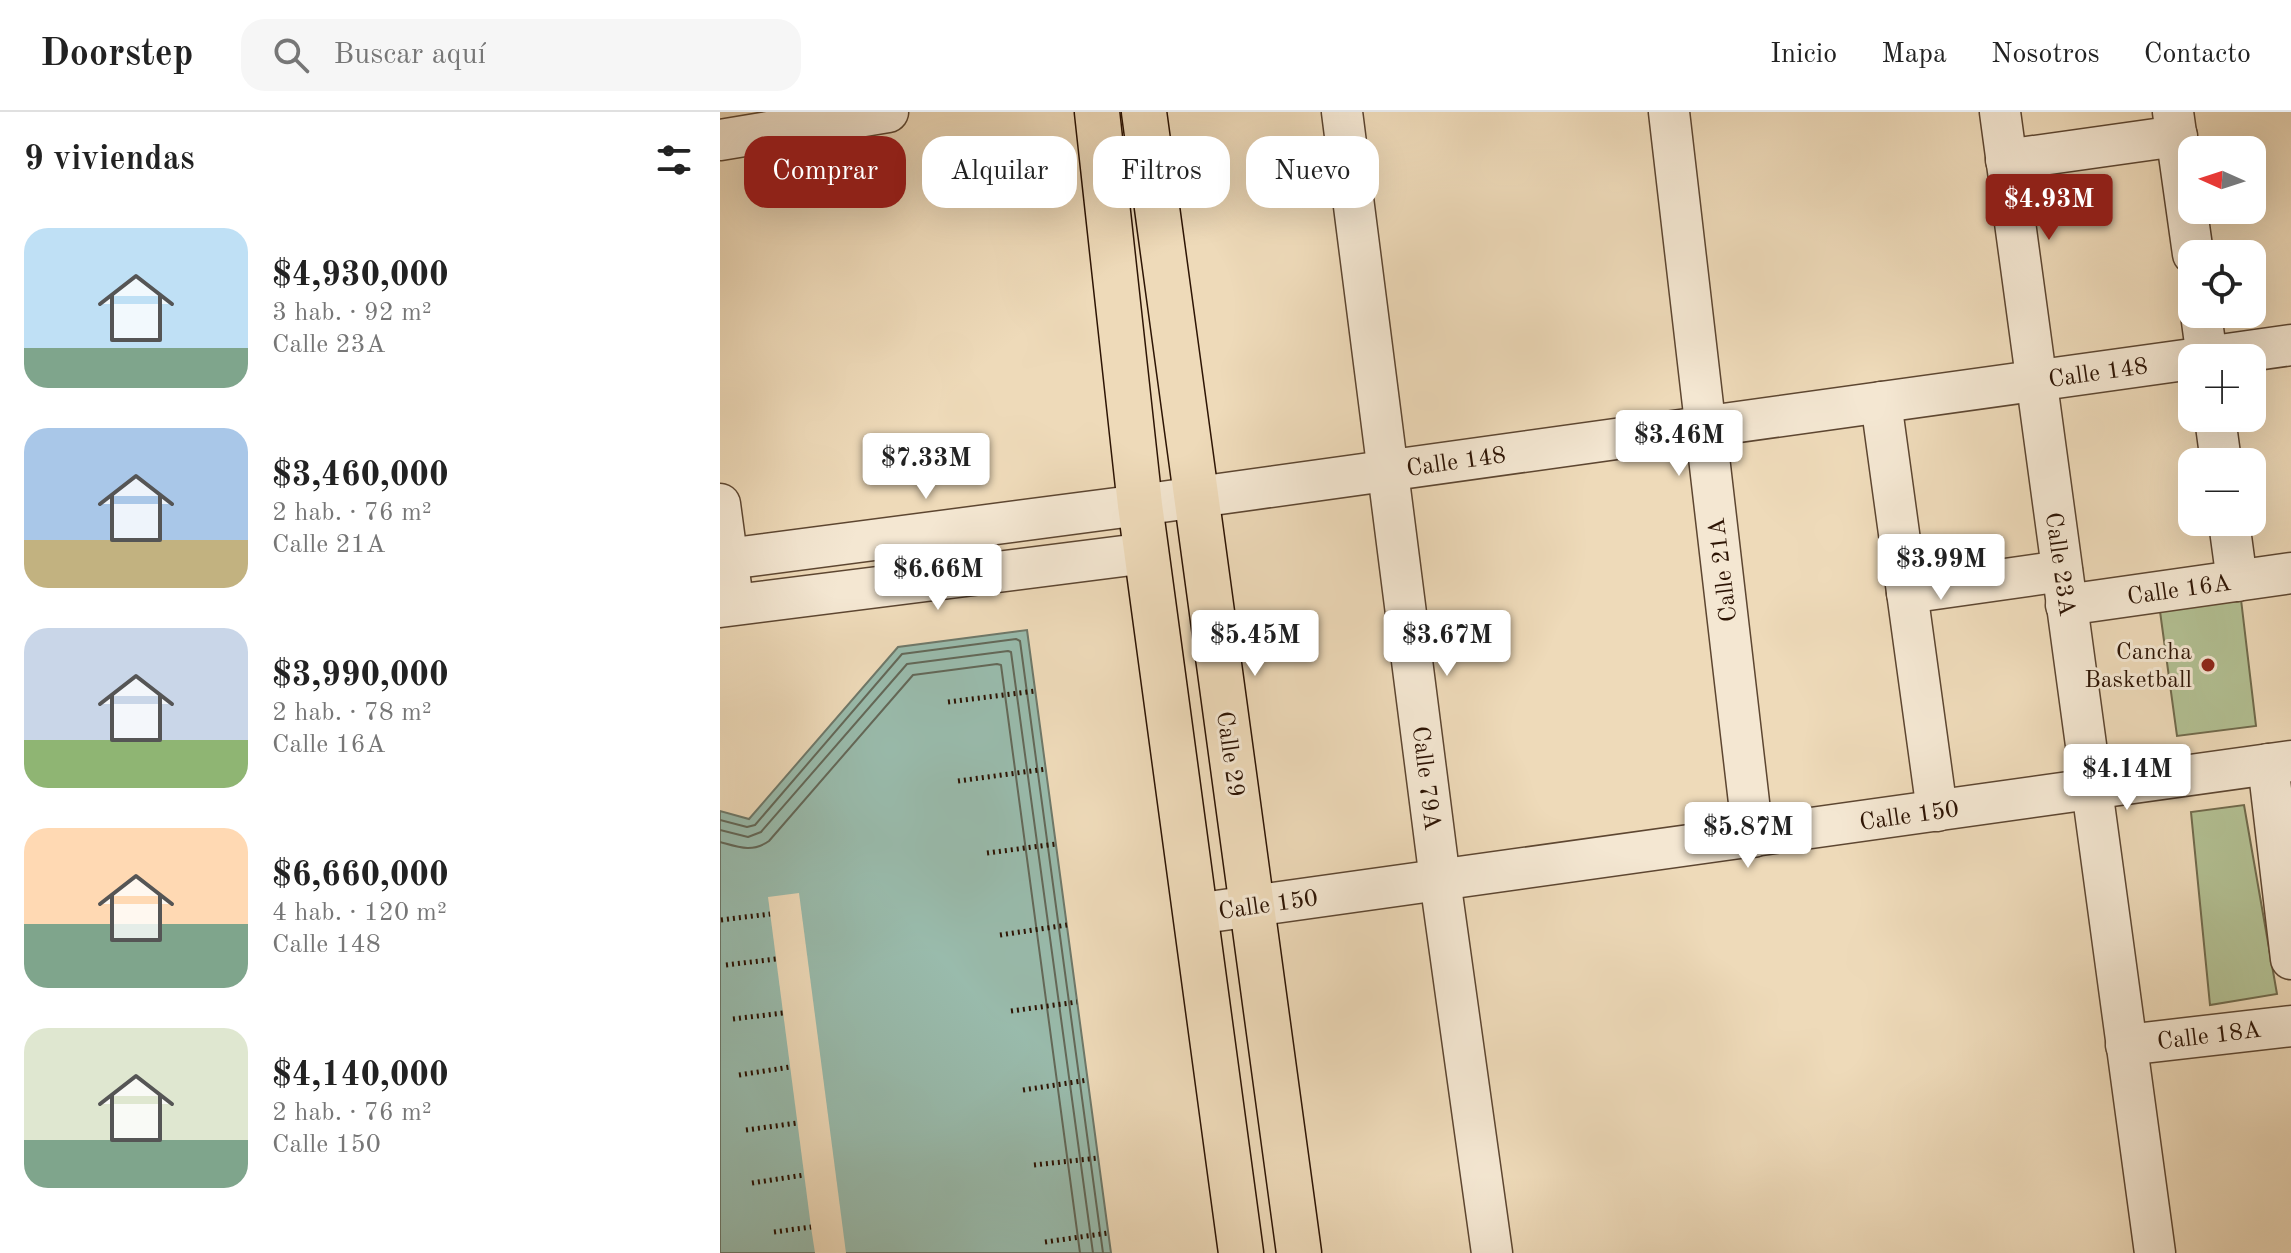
<!DOCTYPE html>
<html lang="es">
<head>
<meta charset="utf-8">
<style>
	body { margin:0; font-family:"Old Standard TT",serif; background:#f6f6f6; color:#222; height:100vh; display:flex; flex-direction:column; font-size:30px; white-space:nowrap }
	* { box-sizing:border-box; margin:0 }
	p { font-size:26px; color:#767676 }
	.icon { flex:none; width:44px; height:44px; fill:none; stroke:currentColor; stroke-width:2; stroke-linecap:round; stroke-linejoin:round }
	.map { position:relative; flex:1; overflow:hidden }
	.side { display:flex; flex-direction:column; background:#fff; width:720px }
	.side>* { flex:none }
	.top-card { position:absolute; left:24px; top:24px; width:760px; height:72px; display:flex; gap:16px }
	.needle { width:52px; rotate:273deg }
	.tools { position:absolute; left:1458px; top:24px; display:grid; gap:16px }
	.tools a { display:grid; place-items:center; width:88px; height:88px; border-radius:16px; background:#fff; box-shadow:0 8px 32px #0002; font-size:40px }
	.price { position:absolute; translate:-50% -68px; padding:0 18px; border-radius:8px; background:#fff; color:#222; font-size:26px; line-height:52px; filter:drop-shadow(0 2px 4px #0008) }
	.price::after { content:''; position:absolute; left:50%; top:48px; width:24px; height:18px; margin-left:-12px; background:inherit; clip-path:polygon(0 0,100% 0,50% 100%) }
	.price.active { background:#8f2418; color:#fff }
	ul { padding:0; list-style:none }
	li { display:flex; align-items:center; gap:24px; height:200px; padding:0 24px }
	li span { display:grid; place-items:center; flex:none; width:224px; height:160px; border-radius:24px; color:#555 }
	li>.icon { margin-inline-start:auto }
	span .icon { width:96px; height:96px; fill:#fffc; stroke-width:1 }
	li b { font-size:34px }
	h2 { display:flex; justify-content:space-between; align-items:center; height:96px; padding:0 24px; font-size:34px }
	.chip { padding:0 28px; border-radius:24px; background:#fff; box-shadow:0 8px 32px #0002; font-size:28px; line-height:72px }
	.chip.active { background:#8f2418; color:#fff }
	header { display:flex; align-items:center; gap:48px; box-sizing:border-box; height:112px; padding:0 40px; background:#fff; border-bottom:2px solid #e0e0e0 }
	header strong { font-size:38px }
	nav { display:flex; gap:44px; margin-inline-start:auto; font-size:28px }
	.search { width:560px; height:72px; background:#f6f6f6; display:flex; align-items:center; gap:20px; box-sizing:border-box; padding:0 28px; border-radius:24px; color:#767676; font-size:30px }
	main { display:flex; flex:1; min-height:0 }
	.map>svg:first-child { display:block }
	.green { fill:#b3c194; stroke:#706a4c; stroke-width:2 }
	.water { fill:#99bbac; stroke:#6e7869; stroke-width:2 }
	.pier { fill:#eedab9 }
	.lines { fill:none; stroke-linecap:round; stroke-linejoin:round }
	.shore { stroke:#636858; stroke-width:2 }
	.minor-casing { stroke:#5d4631; stroke-width:43 }
	.major-casing { stroke:#2d1404; stroke-width:47 }
	.path { stroke:#2d1404; stroke-width:5; stroke-dasharray:2 4; stroke-linecap:butt }
	.minor { stroke:#f4e7d2; stroke-width:40 }
	.major { stroke:#eedab9; stroke-width:44 }
	.poi-dot { fill:#8f2418; stroke:#f4e7d2; stroke-width:3 }
	.labels { text-anchor:middle; stroke-width:6; stroke-linejoin:round; paint-order:stroke }
	.street-label { font-size:24px; fill:#2d1404; stroke:#f4e7d2 }
	.poi-label { font-size:24px; fill:#2d1404; stroke:#f4e7d2; text-anchor:end }
</style>
</head>
<body>
<header>
<strong>Doorstep</strong>
<div class="search"><svg class="icon" aria-label="search" viewBox="0 0 24 24"><circle cx="10" cy="10" r="6"/><path d="M15 15l6 6"/></svg>Buscar aquí</div>
<nav><a>Inicio</a><a>Mapa</a><a>Nosotros</a><a>Contacto</a></nav>
</header>
<main>
<section class="side">
<h2>9 viviendas<svg class="icon" aria-label="filters" viewBox="0 0 24 24"><path d="M4 7h16M4 17h16"/><circle cx="9" cy="7" r="2"/><circle cx="15" cy="17" r="2"/></svg></h2>
<ul>
<li><span style="background:linear-gradient(#bfe0f5 75%,#7fa58c 0)"><svg class="icon" aria-label="home" viewBox="0 0 24 24"><path d="M3 11l9-7 9 7M6 9v11h12V9"/></svg></span><div><b>$4,930,000</b><p>3 hab. · 92 m²</p><p>Calle 23A</p></div></li>
<li><span style="background:linear-gradient(#a9c7e8 70%,#c2b280 0)"><svg class="icon" aria-label="home" viewBox="0 0 24 24"><path d="M3 11l9-7 9 7M6 9v11h12V9"/></svg></span><div><b>$3,460,000</b><p>2 hab. · 76 m²</p><p>Calle 21A</p></div></li>
<li><span style="background:linear-gradient(#c9d6e8 70%,#8fb573 0)"><svg class="icon" aria-label="home" viewBox="0 0 24 24"><path d="M3 11l9-7 9 7M6 9v11h12V9"/></svg></span><div><b>$3,990,000</b><p>2 hab. · 78 m²</p><p>Calle 16A</p></div></li>
<li><span style="background:linear-gradient(#ffd9b3 60%,#7fa58c 0)"><svg class="icon" aria-label="home" viewBox="0 0 24 24"><path d="M3 11l9-7 9 7M6 9v11h12V9"/></svg></span><div><b>$6,660,000</b><p>4 hab. · 120 m²</p><p>Calle 148</p></div></li>
<li><span style="background:linear-gradient(#dfe7d0 70%,#7fa58c 0)"><svg class="icon" aria-label="home" viewBox="0 0 24 24"><path d="M3 11l9-7 9 7M6 9v11h12V9"/></svg></span><div><b>$4,140,000</b><p>2 hab. · 76 m²</p><p>Calle 150</p></div></li>
</ul>
</section>
<div class="map">
<svg width="1571" height="1141" viewBox="0 0 1571 1141">
	<rect width="100%" height="100%" fill="#eedab9"/>
	<filter id="stains"><feTurbulence type="fractalNoise" baseFrequency=".0025" numOctaves="4"/><feColorMatrix values="0 0 0 0 .2 0 0 0 0 .09 0 0 0 0 .02 0 0 0 .5 -.17"/></filter>
	<radialGradient id="worn" r=".72"><stop offset=".6" stop-color="#630" stop-opacity="0"/><stop offset="1" stop-color="#630" stop-opacity=".3"/></radialGradient>
	<g class="green">
		<path d="M1520 479 1536 614 1457 624 1439 492Z"/>
		<path d="M1524 693 1557 882 1490 893 1471 700Z"/>
	</g>
	<path class="water" d="M307 518 391 1141H0V699L29 707 178 535Z"/>
	<path class="pier" d="M79 781 126 1141H95L91 1115 48 785Z"/>
	<g class="lines">
		<g class="shore">
			<path d="M0 708 27 715 35 713 182 542 296 527 300 529 383 1141"/>
			<path d="M0 718 28 725 41 720 187 552 288 539 291 540 373 1141"/>
			<path d="M0 730C18 735 32 741 49 729L193 563 277 552 281 553 360 1141"/>
		</g>
		<defs>
			<g id="minor">
				<path d="M622 0 720 768 772 1141"/>
				<path d="M949 0 1033 725"/>
				<path d="M1280 0 1435 1141"/>
				<path d="M1453 0 1473 142"/>
				<path d="M0 28 168 0"/>
				<path d="M1286 48 1457 24"/>
				<path d="M1481 202 1487 246"/>
				<path d="M1479 246 1571 233"/>
				<path d="M1161 290 1217 699"/>
				<path d="M1495 306 1501 350"/>
				<path d="M0 392 11 474"/>
				<path d="M1509 410 1517 469"/>
				<path d="M0 448 420 393 1472 247"/>
				<path d="M1187 481 1342 459"/>
				<path d="M1346 493 1571 461"/>
				<path d="M0 495 427 441"/>
				<path d="M1548 652 1571 847"/>
				<path d="M475 802 1571 649"/>
				<path d="M1406 933 1571 914"/>
			</g>
			<g id="major">
				<path d="M377 0 420 393 521 1141"/>
				<path d="M424 0 579 1141"/>
			</g>
		</defs>
		<use href="#minor" class="minor-casing"/>
		<use href="#major" class="major-casing"/>
		<g class="path">
			<path d="M228 590 315 579"/>
			<path d="M238 669 326 657"/>
			<path d="M267 741 336 732"/>
			<path d="M1 808 50 802"/>
			<path d="M280 823 347 813"/>
			<path d="M6 853 56 847"/>
			<path d="M291 899 357 890"/>
			<path d="M13 907 63 901"/>
			<path d="M19 963 70 955"/>
			<path d="M303 978 368 968"/>
			<path d="M26 1018 77 1011"/>
			<path d="M314 1053 378 1046"/>
			<path d="M32 1071 84 1063"/>
			<path d="M54 1120 91 1115"/>
			<path d="M325 1130 388 1121"/>
		</g>
		<use href="#minor" class="minor"/>
		<use href="#major" class="major"/>
	</g>
	<circle class="poi-dot" cx="1488" cy="553" r="8"/>
	<g class="labels">
		<g class="street-label">
			<text transform="translate(1378 260) rotate(-8)" y="8">Calle 148</text>
			<text transform="translate(736 349) rotate(-8)" y="8">Calle 148</text>
			<text transform="translate(1341 452) rotate(82)" y="8">Calle 23A</text>
			<text transform="translate(1002 458) rotate(-97)" y="8">Calle 21A</text>
			<text transform="translate(1459 477) rotate(-8)" y="8">Calle 16A</text>
			<text transform="translate(511 642) rotate(82)" y="8">Calle 29</text>
			<text transform="translate(707 666) rotate(83)" y="8">Calle 79A</text>
			<text transform="translate(1189 703) rotate(-8)" y="8">Calle 150</text>
			<text transform="translate(548 792) rotate(-8)" y="8">Calle 150</text>
			<text transform="translate(1489 923) rotate(-7)" y="8">Calle 18A</text>
		</g>
		<g class="poi-label">
			<text x="1472" y="547">Cancha<tspan x="1472" dy="28">Basketball</tspan></text>
		</g>
	</g>
	<rect width="100%" height="100%" filter="url(#stains)"/>
	<rect width="100%" height="100%" fill="url(#worn)"/>
</svg>
<div class="tools">
<a><svg class="needle" viewBox="-14 -14 28 28"><path d="M0-13l5 13h-10z" fill="#e53935"/><path d="M0 13l5-13h-10z" fill="#767676"/></svg></a>
<a><svg class="icon" aria-label="locate" viewBox="0 0 24 24"><circle cx="12" cy="12" r="6"/><path d="M12 2v4M12 18v4M2 12h4M18 12h4"/></svg></a>
<a>+</a>
<a>−</a>
</div>
<b class="price active" style="left:1329px;top:130px">$4.93M</b>
<b class="price" style="left:959px;top:366px">$3.46M</b>
<b class="price" style="left:206px;top:389px">$7.33M</b>
<b class="price" style="left:1221px;top:490px">$3.99M</b>
<b class="price" style="left:218px;top:500px">$6.66M</b>
<b class="price" style="left:535px;top:566px">$5.45M</b>
<b class="price" style="left:727px;top:566px">$3.67M</b>
<b class="price" style="left:1407px;top:700px">$4.14M</b>
<b class="price" style="left:1028px;top:758px">$5.87M</b>
<div class="top-card">
<a class="chip active">Comprar</a>
<a class="chip">Alquilar</a>
<a class="chip">Filtros</a>
<a class="chip">Nuevo</a>
</div>
</div>
</main>
</body>
</html>
